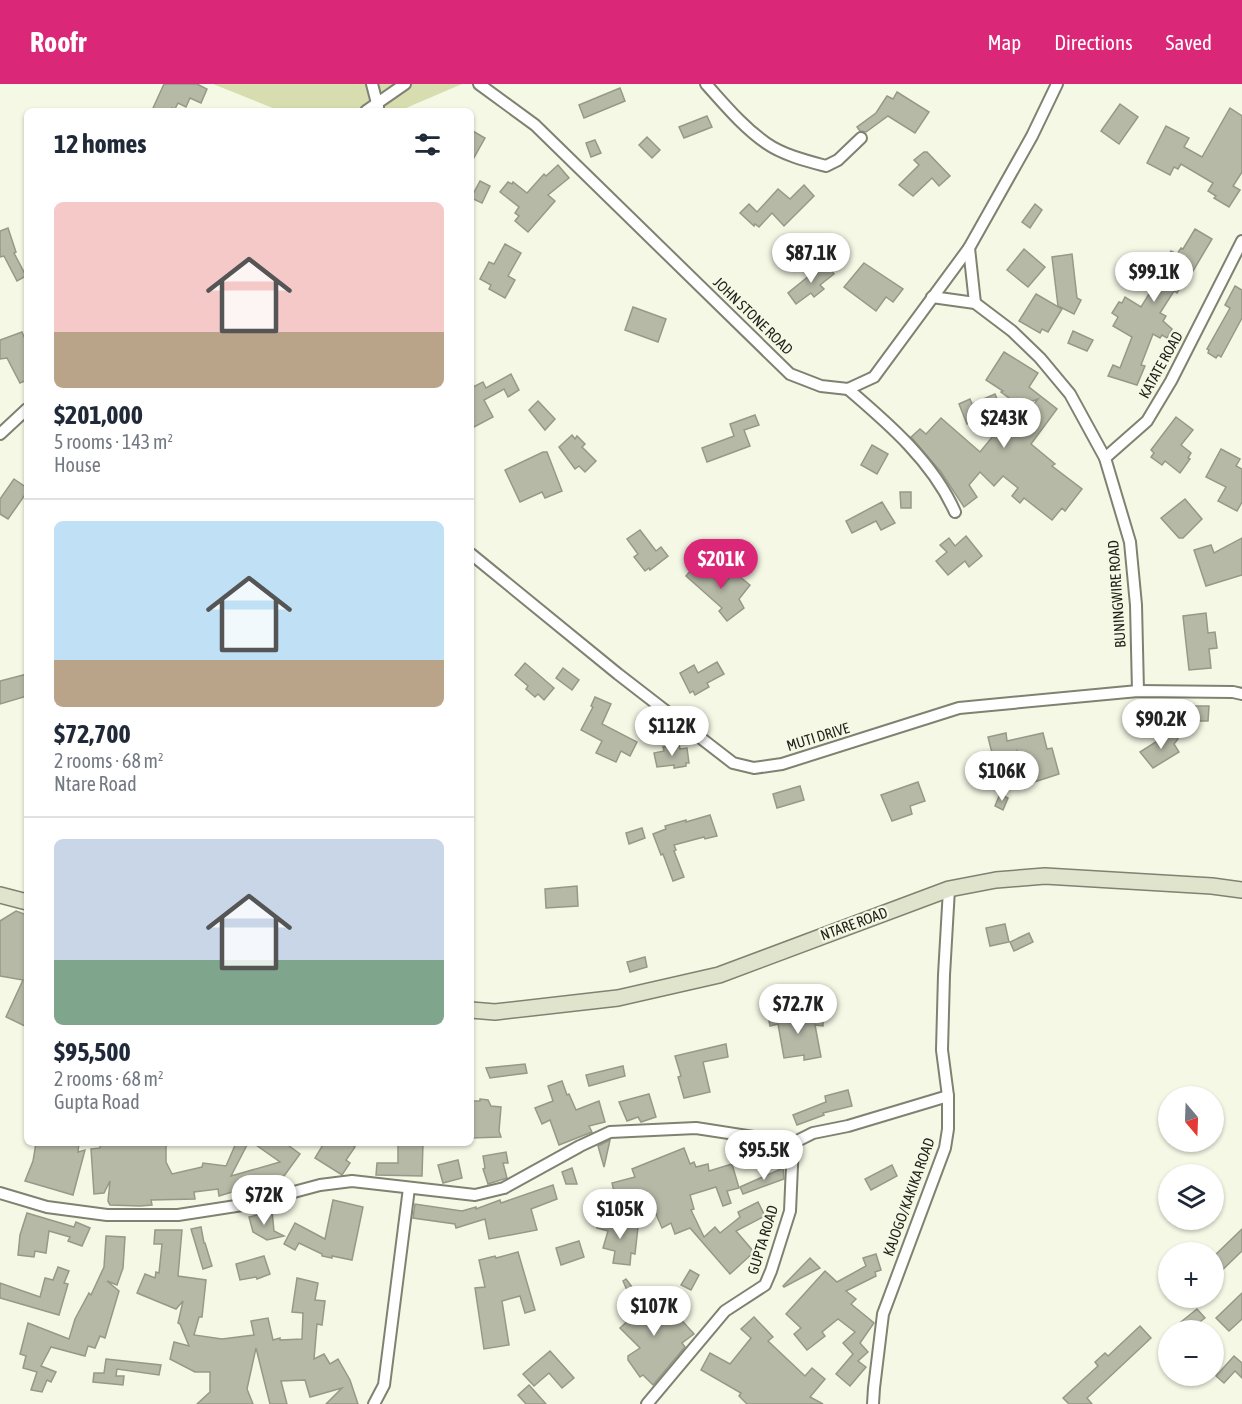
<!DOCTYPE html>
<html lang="en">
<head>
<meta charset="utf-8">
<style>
	body { margin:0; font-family:"Asap Condensed",sans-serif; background:#f6f6f7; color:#1f2937; height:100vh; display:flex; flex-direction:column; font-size:22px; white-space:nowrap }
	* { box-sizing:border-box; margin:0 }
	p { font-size:20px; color:#747a83 }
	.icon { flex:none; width:33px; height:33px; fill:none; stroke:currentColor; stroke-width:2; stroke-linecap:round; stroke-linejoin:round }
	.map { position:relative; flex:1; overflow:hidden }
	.side { position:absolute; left:24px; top:24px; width:450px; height:1038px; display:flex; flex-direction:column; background:#fff; border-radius:9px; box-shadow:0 2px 4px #0004 }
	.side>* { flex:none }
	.needle { width:39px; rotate:161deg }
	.tools { position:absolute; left:1158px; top:1002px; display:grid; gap:12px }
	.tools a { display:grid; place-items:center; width:66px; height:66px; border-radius:50%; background:#fff; box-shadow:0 2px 4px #0004; font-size:30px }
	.price { position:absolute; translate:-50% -51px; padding:0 14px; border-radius:21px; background:#fff; color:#222; font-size:20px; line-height:39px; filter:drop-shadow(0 2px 3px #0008) }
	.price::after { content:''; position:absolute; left:50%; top:36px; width:18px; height:14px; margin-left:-9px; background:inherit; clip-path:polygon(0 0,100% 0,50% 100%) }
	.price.selected { background:#db2777; color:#fff }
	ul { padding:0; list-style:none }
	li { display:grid; align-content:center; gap:12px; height:318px; padding:0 30px }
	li+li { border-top:2px solid #e0e1e3 }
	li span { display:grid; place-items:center; height:186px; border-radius:9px; color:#555 }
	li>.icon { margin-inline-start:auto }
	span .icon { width:108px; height:108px; fill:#fffc; stroke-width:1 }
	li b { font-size:26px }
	h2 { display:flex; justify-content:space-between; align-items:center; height:72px; padding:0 30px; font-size:26px }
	header { display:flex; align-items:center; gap:36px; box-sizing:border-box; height:84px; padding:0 30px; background:#db2777; color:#fff }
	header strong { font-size:28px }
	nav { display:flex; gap:33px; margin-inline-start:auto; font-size:21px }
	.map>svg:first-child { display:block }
	.green { fill:#d7ddaf }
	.building { fill:#b7b9a7; stroke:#969987; stroke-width:1.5 }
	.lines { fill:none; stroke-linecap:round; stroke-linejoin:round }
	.minor-casing { stroke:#7f8271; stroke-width:14 }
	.secondary-casing { stroke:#7f8271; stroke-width:18 }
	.minor { stroke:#fff; stroke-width:10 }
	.secondary { stroke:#e1e4cc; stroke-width:15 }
	.labels { text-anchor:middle; stroke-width:4.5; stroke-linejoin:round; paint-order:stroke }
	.street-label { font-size:15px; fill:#1f2019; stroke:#f5f8e5 }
</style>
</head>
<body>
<header>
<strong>Roofr</strong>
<nav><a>Map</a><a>Directions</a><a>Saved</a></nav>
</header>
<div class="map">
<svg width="1242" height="1320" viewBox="0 0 1242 1320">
	<rect width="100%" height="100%" fill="#f5f8e5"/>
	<path class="green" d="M213 0H462L399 27H280Z"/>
	<g class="building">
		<path d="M164 0H197L207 5 201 19 190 14 186 23 178 19 175 25 172 24 171 27H160L153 24Z"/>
		<path d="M620 4 625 17 584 34 579 21Z"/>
		<path d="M897 8 929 28 915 49 888 32 866 48 860 47 857 43 876 29 887 12 893 15Z"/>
		<path d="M1120 20 1138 33 1119 60 1101 47Z"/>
		<path d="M1230 24 1242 32V88L1233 102 1240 106 1229 123 1214 114 1216 112 1208 107 1213 99 1181 80 1178 85 1174 83 1170 91 1147 79 1166 42 1189 54 1184 63 1202 73Z"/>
		<path d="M707 32 712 43 684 54 679 43Z"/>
		<path d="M471 46 485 54 471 79Z"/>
		<path d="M647 53 660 66 652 74 639 61Z"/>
		<path d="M595 56 601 69 591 73 586 59Z"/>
		<path d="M924 68H927L950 92 939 102 932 94 913 112 899 101 919 81 914 76Z"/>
		<path d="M558 81 569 94 548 111 555 117 528 148 515 137 519 132 515 129 519 123 500 108 508 98 512 100 513 98 527 109 544 90 546 92Z"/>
		<path d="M480 97 490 102 482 119 471 114Z"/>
		<path d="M804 101 814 112 784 142 772 129 759 143 755 140 754 142 740 129 749 120 757 128 778 105 790 115Z"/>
		<path d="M1035 120 1042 126 1030 144 1022 138Z"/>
		<path d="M8 144 16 168 14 169 26 192 17 197 4 172 0 173V147Z"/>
		<path d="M1195 145 1212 155 1193 187 1191 186 1177 209 1174 207 1160 229 1166 232 1163 237 1172 245 1167 254 1162 251 1160 254 1153 250 1141 281 1145 282 1137 301 1108 292 1113 281 1120 284 1132 253 1113 242 1118 233 1112 229 1119 218 1122 219 1125 213 1141 223 1151 207 1131 194 1146 169 1164 180 1171 167 1177 170 1181 164 1183 165Z"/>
		<path d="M505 160 521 169 508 192 515 196 505 214 489 205 491 201 480 195 489 178 494 180Z"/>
		<path d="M1024 165 1045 183 1028 203 1007 186Z"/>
		<path d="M1072 170 1077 214 1081 216 1074 230 1058 222 1052 173Z"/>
		<path d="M825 179 834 190 820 201 824 205 814 213 811 209 796 220 788 209Z"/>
		<path d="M864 179 903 205 893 218 886 213 876 227 844 203Z"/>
		<path d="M1235 202 1242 206V234L1221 273 1218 271 1216 274 1208 269 1209 266 1207 265 1230 224 1225 221Z"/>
		<path d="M1036 210 1062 225 1048 248 1042 245 1040 249 1019 237Z"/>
		<path d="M633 223 666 235 658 258 625 246Z"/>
		<path d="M1073 247 1093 256 1087 267 1068 259Z"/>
		<path d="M22 248 27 260V296L20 299 7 274 0 275V256Z"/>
		<path d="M1004 268 1038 289 1029 303 1057 325 1031 360 1055 380 1052 382 1082 405 1065 427 1062 424 1052 436 1024 414 1020 419 1012 412 1018 404 1003 392 994 402 980 388 969 401 977 413 964 423 941 388 911 353 920 345 926 350 941 334 980 368 998 346 1008 353 1038 315 1020 322 1001 308 1003 307 986 296Z"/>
		<path d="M511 290 519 306 508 313 504 305 484 316 493 333 474 343 471 338V304L483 298 486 304Z"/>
		<path d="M995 310 1003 329 989 335 987 332 967 340 959 320 970 315 972 320Z"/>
		<path d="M538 317 555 335 545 346 529 326Z"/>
		<path d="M755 331 759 341 744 346 750 362 707 378 702 364 734 352 730 340Z"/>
		<path d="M1176 333 1193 346 1181 361 1191 369 1188 374 1190 375 1180 389 1165 377 1162 381 1151 373 1154 369 1151 366Z"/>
		<path d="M572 351 575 355 577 352 585 360 582 363 596 377 585 388 579 382 575 385 559 363Z"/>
		<path d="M872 361 888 370 877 390 861 381Z"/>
		<path d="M1221 365 1240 375 1236 382 1242 385V418L1237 427 1218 417 1226 403 1206 393Z"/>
		<path d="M543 368H547L562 407 545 414 542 408 520 418 505 386Z"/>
		<path d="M14 395 27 404V408L8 435 0 430V415Z"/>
		<path d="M900 408H911V424H901Z"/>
		<path d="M1185 415 1202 435 1183 454H1179L1161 434Z"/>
		<path d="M882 418 895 439 881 446 876 437 852 449 846 437Z"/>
		<path d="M640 446 656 467 661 463 668 472 650 486 649 484 645 487 634 473 638 470 627 455Z"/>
		<path d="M966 452 982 472 969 483 965 477 948 491 936 477 947 468 940 461 949 454 955 462Z"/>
		<path d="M1242 454V491L1206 502 1194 466 1211 461 1214 469Z"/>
		<path d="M697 479 723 502 734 488 750 501 739 515 744 524 727 537 719 527 722 524 686 492Z"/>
		<path d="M1206 529 1208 549 1215 548 1217 564 1209 565 1211 584 1189 586 1183 532Z"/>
		<path d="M717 578 724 590 707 599 709 603 695 611 693 607 690 609 680 589 694 581 698 589Z"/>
		<path d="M525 579 554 604 544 616 538 610 535 613 526 605 528 602 515 591Z"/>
		<path d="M563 584 579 596 572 606 556 594Z"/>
		<path d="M27 590V612L0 620V597Z"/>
		<path d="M595 613 611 620 602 640 637 658 630 672 621 667 616 678 596 669 602 657 581 646 593 623 591 622Z"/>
		<path d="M1183 622H1209L1208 637H1183Z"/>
		<path d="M1173 647 1178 655 1174 660 1179 668 1153 684 1140 668Z"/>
		<path d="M1006 649 1007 657 1043 649 1047 665 1052 664 1059 690 1028 700 1017 667 1007 700 995 697 999 686 991 665 988 653Z"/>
		<path d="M679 661 680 665 687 664 689 679H686V682L674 684V681L657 683 654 669 664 667 663 663Z"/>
		<path d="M918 698 925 717 910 722 912 730 892 737 881 711Z"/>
		<path d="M800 702 804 716 777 724 773 710Z"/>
		<path d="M1000 710 1008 714 1003 726 995 722Z"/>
		<path d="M710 731 717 752 705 755 704 753 674 761 676 766 674 767 684 793 673 797 663 770 661 771 653 750 666 745 665 742 686 736V738Z"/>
		<path d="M642 744 645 754 629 760 626 749Z"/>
		<path d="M577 802 578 822 546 824 545 805Z"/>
		<path d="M16 827 27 831V943L6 933 23 896 0 892V837Z"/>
		<path d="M1005 840 1009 858 990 862 986 844Z"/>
		<path d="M1029 849 1033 858 1014 867 1010 858Z"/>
		<path d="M645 873 647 883 630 888 627 878Z"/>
		<path d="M775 930 823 932V942L815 941 821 973 804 976V971L784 974 778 940 770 942 768 931Z"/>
		<path d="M726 960 728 973 703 978 710 1008 684 1014 678 993 681 992 675 972Z"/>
		<path d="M525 980 527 989 490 994 486 984Z"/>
		<path d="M623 982 625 992 589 1002 586 991Z"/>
		<path d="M562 997 567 1011 569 1010 576 1026 599 1017 605 1038 589 1042 592 1048 559 1061 550 1036 542 1040 535 1024 553 1017 548 1002Z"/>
		<path d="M848 1006 852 1022 823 1029 824 1031 797 1041 793 1031 826 1018 825 1012Z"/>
		<path d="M649 1010 656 1033 641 1038 638 1033 627 1037 619 1018Z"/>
		<path d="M480 1015 488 1016 491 1022 501 1023 499 1047 501 1053 471 1054V1022H473V1017H480Z"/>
		<path d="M610 1056 604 1083 598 1062Z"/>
		<path d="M36 1059H79L78 1068 85 1066 73 1111 25 1097 33 1077Z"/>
		<path d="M100 1059H166V1078L172 1090 202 1083 203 1079 226 1082 236 1059H248L231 1092 280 1078 253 1059H285L300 1070 284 1092 219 1112 218 1105 194 1108 195 1115 151 1116 152 1121 140 1122 110 1121 108 1117 110 1097 104 1109 94 1110 91 1065 100 1064Z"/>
		<path d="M324 1059H349L355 1063 346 1076 350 1079 342 1091 315 1074Z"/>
		<path d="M398 1059H423L422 1092 376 1091 377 1079H398Z"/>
		<path d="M744 1059 780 1065 783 1083 740 1073Z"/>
		<path d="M684 1064 690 1080 694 1078 696 1083 708 1080 709 1087 732 1080 739 1104 727 1107 731 1119 723 1122 716 1103 690 1111 694 1125 691 1126 704 1153 715 1143 720 1149 740 1133 738 1128 758 1118 765 1132 736 1147 754 1168 730 1190 690 1144 675 1150 671 1139 662 1144 653 1123 620 1132 612 1099 635 1093 632 1085Z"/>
		<path d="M506 1068 508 1079H503L507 1094 488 1100 483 1085 485 1084 483 1072Z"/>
		<path d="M458 1076 462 1094 443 1099 438 1081Z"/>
		<path d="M892 1081 897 1092 871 1106 865 1095Z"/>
		<path d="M572 1084 577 1100H566L562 1088Z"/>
		<path d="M783 1084 784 1095 743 1110 740 1103Z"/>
		<path d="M553 1101 557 1115 531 1125 537 1146 489 1155 485 1135 456 1144 455 1140 413 1134 415 1120 462 1127 476 1123V1125L500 1116 501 1119Z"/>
		<path d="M333 1116 363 1123 352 1176 332 1172V1174L322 1172V1170L299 1159 295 1166 284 1160 295 1139 325 1155Z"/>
		<path d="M272 1127 274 1147 284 1152 267 1156 253 1148 249 1133Z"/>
		<path d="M27 1129 74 1143 76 1138 90 1144 82 1162 68 1157 70 1153 49 1147 46 1169 35 1167 34 1173 18 1171 20 1151Z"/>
		<path d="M600 1133 638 1143 635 1170 631 1169 630 1181 613 1179 615 1167 603 1164 608 1147 597 1144Z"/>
		<path d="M201 1143 204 1159H205L212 1182 203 1185 191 1145Z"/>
		<path d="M1242 1145V1167L1214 1194V1172Z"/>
		<path d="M155 1146H182L178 1192 206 1196 202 1233H199L194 1251 222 1255 254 1251 251 1237 268 1234 273 1256 280 1254V1256L302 1255 303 1229 292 1228 297 1194 318 1199 315 1216 325 1217 322 1241 317 1240 314 1275 324 1270 330 1280 338 1275 350 1296 358 1320H326L342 1304 310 1313 305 1296 281 1297 287 1320H270L256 1264 247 1305 253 1320H197L210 1308V1288H195L170 1275 174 1258 189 1262 180 1240 178 1239 183 1217 176 1225 137 1209 145 1190 155 1194 156 1188 159 1189 162 1160H154Z"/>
		<path d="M106 1152 125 1153 123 1184 117 1201 107 1197 119 1207 105 1254 100 1252 95 1264 88 1262 85 1272 51 1263 41 1282 56 1288 51 1298 47 1296 42 1308 31 1306 37 1288 23 1284 26 1272 20 1270 28 1239 69 1255 75 1235 89 1209 91 1211 104 1183Z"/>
		<path d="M579 1157 584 1173 561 1181 556 1164Z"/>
		<path d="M518 1168 535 1226 525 1229 520 1212 502 1217 509 1261 484 1265 475 1204 485 1203 479 1176 495 1172 496 1174Z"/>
		<path d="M876 1170 881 1186 875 1188 876 1192 846 1207 856 1215 851 1220 874 1239 860 1259 868 1268 858 1277 866 1283 850 1302 836 1290 853 1270 843 1259 855 1248 838 1235 822 1248 825 1252 807 1266 794 1250 801 1244 786 1230 825 1187 837 1198 866 1182 863 1174Z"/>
		<path d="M264 1172 270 1190 257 1195 256 1193 240 1196 236 1180Z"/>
		<path d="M810 1174 820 1184 784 1203 783 1202Z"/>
		<path d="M58 1183 69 1187 64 1199 68 1200 59 1231 0 1214V1199L40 1213 45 1194 53 1196Z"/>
		<path d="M690 1186 699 1191 691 1206 681 1201Z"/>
		<path d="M626 1195 654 1232 667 1220 694 1250 682 1259 685 1263 653 1301 643 1291 640 1293 628 1276V1272L640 1264 620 1244 633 1232 629 1226 634 1222 623 1197Z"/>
		<path d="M1242 1209V1235L1229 1247 1216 1234Z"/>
		<path d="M1197 1225 1205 1234 1189 1246H1171Z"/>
		<path d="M754 1233 773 1253 768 1257 805 1292 812 1284 825 1295 810 1313 823 1320H747L739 1312 741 1309 701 1286 710 1269 730 1280 751 1254 741 1245Z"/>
		<path d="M1140 1242 1151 1254 1087 1314 1092 1320H1069L1063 1314 1098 1282 1095 1278 1105 1269 1108 1272Z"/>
		<path d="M550 1267 574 1294 562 1304 549 1289 534 1302 523 1290Z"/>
		<path d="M1234 1272 1242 1279V1294L1235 1287 1224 1299 1216 1292Z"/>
		<path d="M106 1275 161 1281 159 1291 117 1285 116 1292H124L123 1301 93 1298 94 1289H104Z"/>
		<path d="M529 1301 546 1320H526L518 1311Z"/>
	</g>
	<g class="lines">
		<defs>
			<g id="minor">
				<path d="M372 0 378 23"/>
				<path d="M479 0 535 41 790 290 821 302 848 305 874 293 969 164 1032 52 1057 0"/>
				<path d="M706 0C725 21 743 43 766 59 783 71 807 77 826 82L838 76 861 54"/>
				<path d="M366 27 405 0"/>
				<path d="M969 164 975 219"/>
				<path d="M932 213 975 219 1012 247 1040 274 1070 310 1105 374 1130 458 1136 521 1138 607"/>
				<path d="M848 305C889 340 933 378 955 428"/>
				<path d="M0 350 27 325"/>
				<path d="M1105 374 1147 337 1171 297 1242 157"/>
				<path d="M471 470 618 590 733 679 754 684 782 680 959 624 1138 607 1233 608 1242 610"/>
				<path d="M0 1109 47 1123 107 1131H178L249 1120 320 1101 352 1097 475 1111 504 1104 580 1062 610 1048 696 1044 793 1059 813 1049 848 1042 948 1012"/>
				<path d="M374 1320 384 1301 409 1104"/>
				<path d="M647 1320 725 1227 765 1201 771 1187 790 1127 793 1059"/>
				<path d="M873 1320 874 1304 883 1230 945 1064 948 1045V1012L942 966 944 891 949 805"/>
			</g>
			<g id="secondary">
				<path d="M0 811 27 818"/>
				<path d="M471 926 495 928 618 914 719 891 949 805 996 796 1045 792 1212 802 1242 806"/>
			</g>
		</defs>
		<use href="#minor" class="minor-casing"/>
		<use href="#secondary" class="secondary-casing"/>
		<use href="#minor" class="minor"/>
		<use href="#secondary" class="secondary"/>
	</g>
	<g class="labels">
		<g class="street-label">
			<text transform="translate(753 232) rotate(44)" y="5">JOHN STONE ROAD</text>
			<text transform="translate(1161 281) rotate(-61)" y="5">KATATE ROAD</text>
			<text transform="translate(1117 510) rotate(-94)" y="5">BUNINGWIRE ROAD</text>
			<text transform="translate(818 653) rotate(-17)" y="5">MUTI DRIVE</text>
			<text transform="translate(854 840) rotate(-20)" y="5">NTARE ROAD</text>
			<text transform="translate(909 1113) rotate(-70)" y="5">KAJOGO/KAKIKA ROAD</text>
			<text transform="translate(763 1156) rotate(-73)" y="5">GUPTA ROAD</text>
		</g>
	</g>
</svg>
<div class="tools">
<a><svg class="needle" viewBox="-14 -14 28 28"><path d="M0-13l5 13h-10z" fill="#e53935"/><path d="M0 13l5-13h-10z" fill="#747a83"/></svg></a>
<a><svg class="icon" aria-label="layers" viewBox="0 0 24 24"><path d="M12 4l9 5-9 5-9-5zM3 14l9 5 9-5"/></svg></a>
<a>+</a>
<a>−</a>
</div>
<b class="price" style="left:811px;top:200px">$87.1K</b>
<b class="price" style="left:1154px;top:219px">$99.1K</b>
<b class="price" style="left:1004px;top:365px">$243K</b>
<b class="price selected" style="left:721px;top:506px">$201K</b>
<b class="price" style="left:1161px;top:666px">$90.2K</b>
<b class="price" style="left:672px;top:673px">$112K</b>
<b class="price" style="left:1002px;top:718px">$106K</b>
<b class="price" style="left:798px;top:951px">$72.7K</b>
<b class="price" style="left:764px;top:1097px">$95.5K</b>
<b class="price" style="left:264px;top:1142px">$72K</b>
<b class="price" style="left:620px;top:1156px">$105K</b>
<b class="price" style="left:654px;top:1253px">$107K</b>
<section class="side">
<h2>12 homes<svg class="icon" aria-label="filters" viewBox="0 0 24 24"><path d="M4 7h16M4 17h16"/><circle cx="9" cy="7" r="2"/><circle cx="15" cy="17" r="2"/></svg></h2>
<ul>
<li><span style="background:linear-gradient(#f6c9c9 70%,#b9a48a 0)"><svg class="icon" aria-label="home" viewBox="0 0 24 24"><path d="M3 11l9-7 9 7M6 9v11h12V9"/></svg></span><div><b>$201,000</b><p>5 rooms · 143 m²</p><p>House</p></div></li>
<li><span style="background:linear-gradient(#bfe0f5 75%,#b9a48a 0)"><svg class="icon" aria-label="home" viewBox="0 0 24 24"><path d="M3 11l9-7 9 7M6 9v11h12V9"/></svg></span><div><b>$72,700</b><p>2 rooms · 68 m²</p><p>Ntare Road</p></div></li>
<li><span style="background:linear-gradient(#c9d6e8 65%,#7fa58c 0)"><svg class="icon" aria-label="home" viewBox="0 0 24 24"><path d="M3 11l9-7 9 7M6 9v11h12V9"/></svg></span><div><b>$95,500</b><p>2 rooms · 68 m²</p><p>Gupta Road</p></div></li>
</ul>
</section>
</div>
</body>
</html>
